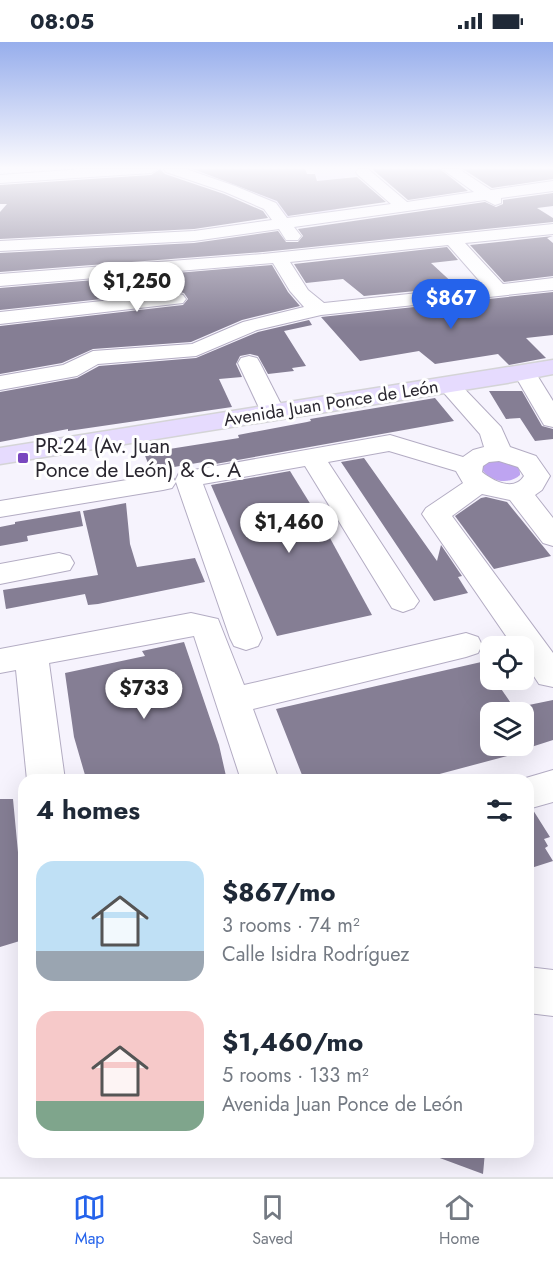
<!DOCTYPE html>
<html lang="en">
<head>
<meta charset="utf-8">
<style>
	body { margin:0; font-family:Jost,sans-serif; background:#f2f2f3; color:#1f2937; height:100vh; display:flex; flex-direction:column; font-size:22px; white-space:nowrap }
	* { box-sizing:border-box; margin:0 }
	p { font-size:20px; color:#747a83 }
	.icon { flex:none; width:33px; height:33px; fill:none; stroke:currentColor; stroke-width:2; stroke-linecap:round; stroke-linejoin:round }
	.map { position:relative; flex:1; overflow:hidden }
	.details { position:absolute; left:18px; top:732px; width:516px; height:384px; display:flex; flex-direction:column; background:#fff; border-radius:18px; box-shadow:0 6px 24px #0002 }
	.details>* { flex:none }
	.controls { position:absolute; left:480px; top:594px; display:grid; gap:12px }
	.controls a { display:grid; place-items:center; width:54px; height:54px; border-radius:12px; background:#fff; box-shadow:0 6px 24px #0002; font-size:30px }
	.price { position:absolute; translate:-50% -51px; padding:0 14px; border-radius:21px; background:#fff; color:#222; font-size:20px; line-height:39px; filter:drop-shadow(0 2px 3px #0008) }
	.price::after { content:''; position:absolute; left:50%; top:36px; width:18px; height:14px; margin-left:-9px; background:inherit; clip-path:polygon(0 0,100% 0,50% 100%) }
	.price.active { background:#2563eb; color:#fff }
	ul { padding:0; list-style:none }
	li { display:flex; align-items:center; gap:18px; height:150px; padding:0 18px }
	li span { display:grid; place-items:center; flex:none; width:168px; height:120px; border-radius:18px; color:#555 }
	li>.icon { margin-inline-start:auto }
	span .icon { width:72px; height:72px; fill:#fffc; stroke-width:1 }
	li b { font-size:26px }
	h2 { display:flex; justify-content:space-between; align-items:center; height:72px; padding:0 18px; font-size:26px }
	.status { display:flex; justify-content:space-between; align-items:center; height:42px; padding:0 30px; background:#fff; direction:ltr }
	.status svg { height:16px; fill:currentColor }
	.menu { display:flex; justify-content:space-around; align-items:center; height:84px; border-top:2px solid #e0e1e3; background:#fff; font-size:16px; color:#747a83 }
	.menu a { display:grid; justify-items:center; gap:3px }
	.menu .active { color:#2563eb }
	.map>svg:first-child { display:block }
	.green { fill:#e8e0fc }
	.water { fill:#bea4f1 }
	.building { fill:#857e94 }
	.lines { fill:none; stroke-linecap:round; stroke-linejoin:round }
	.minor-casing { stroke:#b3acc3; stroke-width:2 }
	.major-casing { stroke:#d4d4d6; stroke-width:3 }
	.minor { fill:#fff; fill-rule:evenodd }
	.major { fill:#e6dbfe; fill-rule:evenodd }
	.poi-dot { fill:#7947bf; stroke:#fff; stroke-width:2 }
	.labels { text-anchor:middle; stroke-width:6; stroke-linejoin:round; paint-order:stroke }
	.far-street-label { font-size:18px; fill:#2a2730; stroke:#fff }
	.poi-label { font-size:21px; fill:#2a2730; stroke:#fff; text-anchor:start }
</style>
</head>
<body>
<div class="status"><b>08:05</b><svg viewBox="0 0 49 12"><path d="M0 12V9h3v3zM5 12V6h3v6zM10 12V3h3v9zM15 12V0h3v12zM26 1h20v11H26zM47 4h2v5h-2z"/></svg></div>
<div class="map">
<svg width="553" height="1135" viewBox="0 0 553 1135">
	<rect width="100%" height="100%" fill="#f6f3fd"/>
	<path class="green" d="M183 127H203L320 143 314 128H356L362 133 344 135 350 141 329 162 340 171 317 173 310 166 286 170 293 177 287 176 276 164Z"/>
	<path class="water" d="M499 418C508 421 521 422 520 433 509 443 492 440 483 429V422Z"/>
	<g class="building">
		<path d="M160 127 165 132 224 152 263 169 268 176 194 187 0 197V170L7 162H0V143L151 133Z"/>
		<path d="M193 127H305L307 132H315L317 139 357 135 386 160 288 174 277 159Z"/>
		<path d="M372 127H440L468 149 408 158Z"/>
		<path d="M463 127H553V137L492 146Z"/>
		<path d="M553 151V164L537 166 553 176V180L263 210 0 230V211L194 201 278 189 286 200H298L303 194 298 187 485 160 496 165 503 162V158Z"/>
		<path d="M553 194 547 196 553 201V234L504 240 470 203Z"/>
		<path d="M447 205 458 218 431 221 457 245 364 254 343 237 306 241 294 222Z"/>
		<path d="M272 223 288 250 300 264 242 278 191 300 93 307 62 321 0 332V284L183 263 188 257 184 251 176 249 0 268V246Z"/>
		<path d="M553 250V293L526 296 546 316 509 323 498 312 435 322 419 309 360 319 321 275Z"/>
		<path d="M309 278 312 283 284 289 306 324 292 326 294 329 268 332 258 314 250 312 240 314 236 322 242 335 219 337 232 365 68 389V387L0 400V350L77 336 99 324 196 316 258 290Z"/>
		<path d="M489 349H522L542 384 553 387V397L535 399 520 376 506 377Z"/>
		<path d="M435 356 454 379 204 424 203 420 151 429 144 411 239 396 238 393 307 380 311 379 310 377Z"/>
		<path d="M364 416 437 519 441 503 462 534 458 535 468 551 434 559 341 420Z"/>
		<path d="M290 429 319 476 372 573 277 594 211 443Z"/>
		<path d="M486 455 507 460 551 514 494 527 455 474 481 456Z"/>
		<path d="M126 461 130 502 137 525 195 516 205 540 98 562 88 563 85 552 6 567 3 548 98 533 83 469Z"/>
		<path d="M80 469 83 484 27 494 28 499 0 504V485L15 482V480Z"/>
		<path d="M184 600 219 703 226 734 210 738H193L191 734 173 738H94L93 732 85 733 74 695 65 631 145 614 142 609Z"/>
		<path d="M490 618V638H495L517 670H490V704H524V664L553 658V698L525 707 526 709 417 738H304L276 667Z"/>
		<path d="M0 757H13L24 874V886H22L23 898 0 905Z"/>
		<path d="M533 768 550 795 544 797 548 804 545 806 553 819 528 827V769Z"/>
		<path d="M429 1110H485L483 1132 429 1112Z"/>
	</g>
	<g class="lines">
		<defs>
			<g id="minor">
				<path d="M83 127H158L151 131 0 141V133Z"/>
				<path d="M164 127H186L235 144 276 161 287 176 391 162 358 133 356 130 358 127H368L407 160 474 150 442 127H459L491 148 553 139V149L501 156V161L495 163 485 158 294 185 301 194 298 198H286L279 187 194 199 0 209V199L194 189 272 178 264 167 225 150 166 130Z"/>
				<path d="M553 182V192L465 201 503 242 553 236V248L321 273 257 288 196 314 98 322 77 334 0 348V334L63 323 93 309 192 302 243 280 304 265 290 249 273 221 0 244V232L263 212ZM448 203 484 244 324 261 308 248 290 220Z"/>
				<path d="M176 251 183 253 186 257 183 261 0 282V270Z"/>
				<path d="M249 314 257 316 260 321 285 370 281 375 273 377 265 375 261 370 238 321 241 316Z"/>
				<path d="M524 323 532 325 553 359V385L544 383 513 330 516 325Z"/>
				<path d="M448 336 456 338 501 385 510 405 536 414 550 434 542 448 535 453 553 476V504L543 501 510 458 482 452 452 474 553 611V645L539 642 524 619V604H513L422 472 426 466 463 441 456 429 389 409 328 420 419 559 414 566 403 570 392 566 305 424 203 442 262 596 258 604 246 608 234 604 230 596 176 440 172 446 163 448 0 475V459L163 432 172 434 175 439 179 431 188 429 390 393 463 415 473 408 484 405 480 392 437 343 440 338ZM499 419 518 425 524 434C514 450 493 439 482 430L483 424 489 420Z"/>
				<path d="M59 511 70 514 74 521 70 528 0 542V522Z"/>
				<path d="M191 571 218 577 244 643 466 591 478 595 482 603 478 611 466 615 253 667 279 738H241L194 594 49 621 65 738H27L16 628 0 631V607Z"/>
				<path d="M553 728V760L528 767V738H519Z"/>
				<path d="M528 925 553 928V974L528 971Z"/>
			</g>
			<path id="major" d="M553 318V332L507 341 0 422V406Z"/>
		</defs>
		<use href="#minor" class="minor-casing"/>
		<use href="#major" class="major-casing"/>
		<use href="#minor" class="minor"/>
		<use href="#major" class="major"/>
	</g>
	<linearGradient id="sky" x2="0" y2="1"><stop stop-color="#97aeec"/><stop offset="0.44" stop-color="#fbfafe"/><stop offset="1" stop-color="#fbfafe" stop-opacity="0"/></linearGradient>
	<rect width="553" height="286" fill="url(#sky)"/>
	<rect class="poi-dot" x="17" y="410" width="12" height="12" rx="3"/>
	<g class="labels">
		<g class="far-street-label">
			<text transform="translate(331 361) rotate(-9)" y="6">Avenida Juan Ponce de León</text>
		</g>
		<g class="poi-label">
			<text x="35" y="411">PR-24 (Av. Juan<tspan x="35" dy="24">Ponce de León) &amp; C. A</tspan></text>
		</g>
	</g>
</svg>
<div class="controls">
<a><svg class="icon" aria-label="locate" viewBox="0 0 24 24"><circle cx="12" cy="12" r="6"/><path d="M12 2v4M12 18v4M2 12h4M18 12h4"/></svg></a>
<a><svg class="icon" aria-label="layers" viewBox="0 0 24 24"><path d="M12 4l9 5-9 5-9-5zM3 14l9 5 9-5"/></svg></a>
</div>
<b class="price" style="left:137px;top:271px">$1,250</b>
<b class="price active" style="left:451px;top:288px">$867</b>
<b class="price" style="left:289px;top:512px">$1,460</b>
<b class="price" style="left:144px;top:678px">$733</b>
<section class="details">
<h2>4 homes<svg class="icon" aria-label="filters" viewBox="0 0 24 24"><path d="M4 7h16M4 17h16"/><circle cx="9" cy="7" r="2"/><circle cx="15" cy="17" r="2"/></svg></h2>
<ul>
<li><span style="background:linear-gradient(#bfe0f5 75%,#9aa5b1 0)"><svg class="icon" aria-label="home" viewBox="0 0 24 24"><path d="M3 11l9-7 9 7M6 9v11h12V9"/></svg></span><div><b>$867/mo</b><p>3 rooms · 74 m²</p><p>Calle Isidra Rodríguez</p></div></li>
<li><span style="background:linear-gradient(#f6c9c9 75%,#7fa58c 0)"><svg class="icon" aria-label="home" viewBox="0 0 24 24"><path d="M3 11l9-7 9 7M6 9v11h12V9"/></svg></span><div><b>$1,460/mo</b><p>5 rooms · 133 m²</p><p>Avenida Juan Ponce de León</p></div></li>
</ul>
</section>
</div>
<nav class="menu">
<a class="active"><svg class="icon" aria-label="map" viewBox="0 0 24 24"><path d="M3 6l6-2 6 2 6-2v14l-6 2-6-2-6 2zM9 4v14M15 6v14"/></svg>Map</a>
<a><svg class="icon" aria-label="saved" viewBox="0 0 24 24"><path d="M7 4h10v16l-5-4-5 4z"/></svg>Saved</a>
<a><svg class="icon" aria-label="home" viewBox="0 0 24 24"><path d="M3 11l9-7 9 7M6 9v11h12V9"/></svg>Home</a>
</nav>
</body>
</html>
